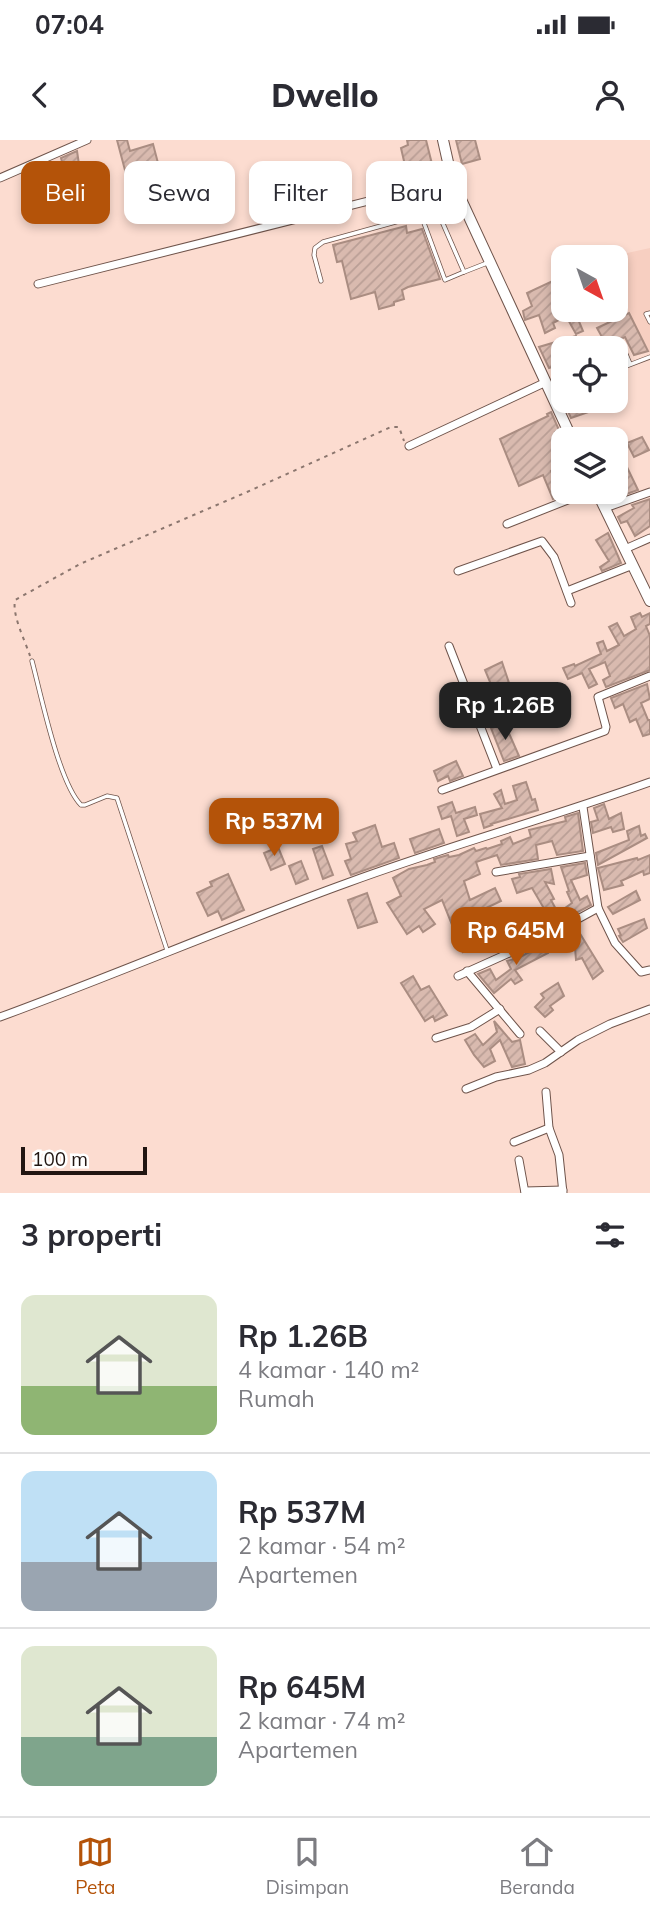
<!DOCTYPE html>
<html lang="id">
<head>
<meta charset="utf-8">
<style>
	body { margin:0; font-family:Mulish,sans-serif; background:#f2f2f3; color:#2b2b33; height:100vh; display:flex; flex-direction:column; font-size:26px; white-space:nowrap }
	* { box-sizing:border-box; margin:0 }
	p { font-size:23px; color:#7c7c81 }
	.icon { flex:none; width:38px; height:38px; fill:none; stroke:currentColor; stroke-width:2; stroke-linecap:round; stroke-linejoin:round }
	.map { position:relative; height:1053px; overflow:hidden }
	.side { display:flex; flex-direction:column; background:#fff; flex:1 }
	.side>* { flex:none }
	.top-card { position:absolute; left:21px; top:21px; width:609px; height:63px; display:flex; gap:14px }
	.needle { width:46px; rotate:140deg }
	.tools { position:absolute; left:551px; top:105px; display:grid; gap:14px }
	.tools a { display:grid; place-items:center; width:77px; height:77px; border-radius:14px; background:#fff; box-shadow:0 4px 10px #0003; font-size:35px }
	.scale { position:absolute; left:21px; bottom:18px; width:126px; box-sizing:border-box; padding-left:7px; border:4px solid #211612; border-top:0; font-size:19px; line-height:24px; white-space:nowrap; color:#211612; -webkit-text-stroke:5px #fff; paint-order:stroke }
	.price { position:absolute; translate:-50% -60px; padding:0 16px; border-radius:14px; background:#b45309; color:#fff; font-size:23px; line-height:46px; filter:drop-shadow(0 2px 4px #0008) }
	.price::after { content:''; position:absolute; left:50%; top:42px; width:21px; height:16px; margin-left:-10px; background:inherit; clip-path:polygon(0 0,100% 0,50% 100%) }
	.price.current { background:#222; color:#fff }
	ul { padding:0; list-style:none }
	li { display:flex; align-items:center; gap:21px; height:175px; padding:0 21px }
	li+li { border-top:2px solid #e1e1e2 }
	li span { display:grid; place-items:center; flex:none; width:196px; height:140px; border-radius:14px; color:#555 }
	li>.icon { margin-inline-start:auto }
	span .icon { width:84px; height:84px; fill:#fffc; stroke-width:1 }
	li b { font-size:30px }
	h2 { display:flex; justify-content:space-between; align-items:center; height:84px; padding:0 21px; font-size:30px }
	.tag { padding:0 24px; border-radius:14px; background:#fff; box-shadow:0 4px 10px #0003; font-size:24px; line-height:63px }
	.tag.current { background:#b45309; color:#fff }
	.status { display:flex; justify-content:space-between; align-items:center; height:49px; padding:0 35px; background:#fff; direction:ltr }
	.status svg { height:19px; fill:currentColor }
	header { display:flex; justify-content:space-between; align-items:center; height:91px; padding:0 21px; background:#fff; font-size:32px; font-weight:800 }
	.tabs { display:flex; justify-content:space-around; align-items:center; height:98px; border-top:2px solid #e1e1e2; background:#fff; font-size:19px; color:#7c7c81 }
	.tabs a { display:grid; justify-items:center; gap:4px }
	.tabs .current { color:#b45309 }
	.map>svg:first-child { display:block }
	.built { fill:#f7cfc1 }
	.building { fill:url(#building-hatch); stroke:#aa8d82; stroke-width:2 }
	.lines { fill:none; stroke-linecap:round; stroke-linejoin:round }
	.lane-casing { stroke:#6f544b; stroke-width:5 }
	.street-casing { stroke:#6f544b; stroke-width:9 }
	.secondary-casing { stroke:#6f544b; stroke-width:12 }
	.path { stroke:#8b766e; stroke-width:2; stroke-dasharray:3.5 5; stroke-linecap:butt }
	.lane { stroke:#fff; stroke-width:3.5 }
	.street { stroke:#fff; stroke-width:7 }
	.secondary { stroke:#fff; stroke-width:10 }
</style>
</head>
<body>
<div class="status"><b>07:04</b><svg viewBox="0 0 49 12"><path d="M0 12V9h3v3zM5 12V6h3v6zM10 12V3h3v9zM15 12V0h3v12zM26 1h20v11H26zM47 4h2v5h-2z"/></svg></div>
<header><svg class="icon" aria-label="back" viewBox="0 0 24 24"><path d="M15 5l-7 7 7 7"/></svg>Dwello<svg class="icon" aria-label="person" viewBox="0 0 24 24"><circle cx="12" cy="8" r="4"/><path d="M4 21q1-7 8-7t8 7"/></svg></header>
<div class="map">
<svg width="650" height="1053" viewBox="0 0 650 1053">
	<defs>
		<pattern id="building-hatch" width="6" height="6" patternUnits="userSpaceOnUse" patternTransform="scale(1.75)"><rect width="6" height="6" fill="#d9baaf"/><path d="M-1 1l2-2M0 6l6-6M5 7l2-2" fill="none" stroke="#ba9f96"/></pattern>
	</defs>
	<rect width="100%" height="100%" fill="#fcdcd0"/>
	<path class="built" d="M650 108V213L616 149V117H609Z"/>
	<g class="building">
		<path d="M117 0H127L130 11 153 4 158 23 143 28 142 24 126 34Z"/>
		<path d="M407 0H426L433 28 428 29 430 39 421 42 418 32 407 34 401 8 408 5Z"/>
		<path d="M456 0H475L480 19 462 24Z"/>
		<path d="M77 11 81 38 68 41 67 38 55 39 59 57 33 64 25 35 63 25 61 18Z"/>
		<path d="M406 86 407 93 422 89 440 139 408 147 402 150 404 159 394 162V165L379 169 375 152 351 159 342 121 337 122 333 105Z"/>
		<path d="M559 138 564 148V170H580L575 172 583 191 576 194 566 176 553 183 555 188 545 193 539 175 525 180 524 176 523 171 532 166 527 153Z"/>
		<path d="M629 173 648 211 634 215 625 197 614 202 617 208H608L597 188Z"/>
		<path d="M576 196 581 208H564V222L560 224 564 234 563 246 552 227 549 228 539 207Z"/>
		<path d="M596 261H599L600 268 571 278 565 265 572 262 575 270Z"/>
		<path d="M551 272 559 290 555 292 564 317V324L551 331 560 352H572L553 359 543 335 519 346 500 299 548 276 547 274Z"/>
		<path d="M642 297 649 310 634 317 627 303Z"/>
		<path d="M625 323 638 350 618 357 616 352V328Z"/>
		<path d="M650 359V386L635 396 627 381 621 383 618 377 634 368 632 365Z"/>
		<path d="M608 393 621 423 602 431 600 427 609 421 596 400Z"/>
		<path d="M640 473 642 477 650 473V484L646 486 650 496V530L606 547 603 540 610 536 605 522 589 529 597 544 589 548 582 533 568 539 563 528 574 524 575 526 601 514 597 503 603 501 607 511 619 505 609 487 617 483 624 496 636 489 631 477Z"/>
		<path d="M502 522 516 564 502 571 485 530Z"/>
		<path d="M647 544 650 559 641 563 648 580H650V594L643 596 636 579 630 582 623 564 615 568 611 558Z"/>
		<path d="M504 582 519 616 504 621 491 588Z"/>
		<path d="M456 621 463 636 450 641 448 636 438 641 434 631Z"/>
		<path d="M526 642 532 660 535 659 538 670 491 684 492 685 484 688 480 674 502 668 494 654 501 650 505 664 517 660 513 646Z"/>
		<path d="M452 662 456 673 475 667 477 675 464 679 469 692 457 696 451 676 442 679 438 667Z"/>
		<path d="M604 664 609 679 621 673 624 689 613 692 611 687 593 693 591 682 598 680 594 668Z"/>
		<path d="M578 673 583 711 557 715 552 701 536 705 538 719 501 725 497 715 476 722 480 734 464 741 470 760 495 748 501 761 484 769 494 788 474 799 476 805 463 812 442 760 424 769 435 784 423 792 419 786 407 794 387 763 401 756 393 738 409 729 427 725 435 722 434 719 448 715 449 717 459 715 474 708 476 711 486 708 487 709 502 704 501 701 510 697 513 704 531 697 529 690 566 681 565 677Z"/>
		<path d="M375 685 382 707 394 703 399 718 351 735 345 721 351 719 346 704 357 701 353 693Z"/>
		<path d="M639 686 641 696 645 694 647 698 598 725 596 713 629 700 627 691Z"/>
		<path d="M439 689 444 703 415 713 410 699Z"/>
		<path d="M322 706 333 735 323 739 313 709Z"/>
		<path d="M278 707 285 724 271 730 264 713Z"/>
		<path d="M650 715V733L644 735 643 731 621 741 623 745 604 750 598 728 637 718 638 720Z"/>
		<path d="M301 721 308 739 296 744 289 726Z"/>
		<path d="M585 723 587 735 571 740 580 760 587 756 591 765 531 797 527 789 549 777 532 748 517 753 512 739 520 737 519 734 551 729 554 744 545 742 554 759 551 760 558 773 572 763 567 752 569 751 561 727Z"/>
		<path d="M228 734 244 770 222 780 218 771 208 776 197 753 212 746 210 742Z"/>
		<path d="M636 751 640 760 613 774 608 767Z"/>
		<path d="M367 753 377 782 358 788 348 760Z"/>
		<path d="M644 779 647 788 623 802 619 796 621 795 618 789Z"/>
		<path d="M579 792 603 831 593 839 582 818 576 820 574 795Z"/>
		<path d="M559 797 561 802 547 810 548 813 515 830 522 840 515 844 511 839 494 853 478 834 490 829 496 840 511 829 507 821 518 818Z"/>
		<path d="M413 836 421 850 429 846 447 875 435 881 433 876 425 881 401 843Z"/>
		<path d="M558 843 564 856 550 866 553 870 545 877 535 867 544 858 541 854Z"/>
		<path d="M494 881 512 902 520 900 525 924 512 927 500 900 490 909 495 921 484 927 474 915 465 900 475 894 483 905 497 892Z"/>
	</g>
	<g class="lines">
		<defs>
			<g id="lane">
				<path d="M437 70 464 132 487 123"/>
				<path d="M421 75 445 140 464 132"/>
				<path d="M321 141 314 115 315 108 323 102 428 73 460 61"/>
				<path d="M650 173 646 174 650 182"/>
				<path d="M623 207 630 224"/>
				<path d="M616 230 650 217"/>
				<path d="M552 254 564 250"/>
				<path d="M32 521C41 555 59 643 81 665H85L107 656 117 658 167 810"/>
			</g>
			<g id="street">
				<path d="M0 38 87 0"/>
				<path d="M38 144 452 40"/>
				<path d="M409 306 544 243"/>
				<path d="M605 368 650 352"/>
				<path d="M507 384 588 352"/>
				<path d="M625 409 650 398"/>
				<path d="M458 431 542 401 554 417 571 463"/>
				<path d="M567 451 633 425"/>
				<path d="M449 506 497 629"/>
				<path d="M442 650 605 591 606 587 598 557 650 536"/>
				<path d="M583 667 598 768 615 803 641 832 650 830"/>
				<path d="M496 732 590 716"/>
				<path d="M467 831 520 894"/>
				<path d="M458 836 545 797 598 768"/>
				<path d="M0 877C117 834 231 785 347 743 447 706 550 678 650 642"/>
				<path d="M540 891 561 912"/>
				<path d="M436 898 471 887 500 869"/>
				<path d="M466 949 496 937 529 930 545 923 578 900 610 884 650 869"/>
				<path d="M546 952 549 988 559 1015 563 1053"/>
				<path d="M514 1002 549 988"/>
				<path d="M519 1020 525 1053"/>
				<path d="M525 1051 563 1050"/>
			</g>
			<g id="secondary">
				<path d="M443 0 452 40 572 299"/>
				<path d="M597 352 650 461"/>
			</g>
		</defs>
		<use href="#lane" class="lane-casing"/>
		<use href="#street" class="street-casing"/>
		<use href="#secondary" class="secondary-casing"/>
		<path class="path" d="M30 516C25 500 12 476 15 460L80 424 247 352 391 287H399L404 301"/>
		<use href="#lane" class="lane"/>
		<use href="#street" class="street"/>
		<use href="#secondary" class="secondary"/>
	</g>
</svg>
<div class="tools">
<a><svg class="needle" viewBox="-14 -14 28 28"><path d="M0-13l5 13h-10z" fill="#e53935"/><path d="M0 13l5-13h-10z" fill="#7c7c81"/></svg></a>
<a><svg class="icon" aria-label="locate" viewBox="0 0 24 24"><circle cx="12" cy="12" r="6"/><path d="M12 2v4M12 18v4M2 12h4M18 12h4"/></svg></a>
<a><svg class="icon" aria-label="layers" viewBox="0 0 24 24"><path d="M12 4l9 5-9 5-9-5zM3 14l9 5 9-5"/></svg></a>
</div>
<div class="scale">100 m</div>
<b class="price current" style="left:505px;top:602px">Rp 1.26B</b>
<b class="price" style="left:274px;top:718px">Rp 537M</b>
<b class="price" style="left:516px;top:827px">Rp 645M</b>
<div class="top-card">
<a class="tag current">Beli</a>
<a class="tag">Sewa</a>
<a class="tag">Filter</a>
<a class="tag">Baru</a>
</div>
</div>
<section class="side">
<h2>3 properti<svg class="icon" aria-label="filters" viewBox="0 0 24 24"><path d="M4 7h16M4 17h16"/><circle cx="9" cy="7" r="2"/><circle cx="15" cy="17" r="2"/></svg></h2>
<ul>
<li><span style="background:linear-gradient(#dfe7d0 65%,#8fb573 0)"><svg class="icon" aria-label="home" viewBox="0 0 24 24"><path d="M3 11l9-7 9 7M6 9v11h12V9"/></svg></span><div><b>Rp 1.26B</b><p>4 kamar · 140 m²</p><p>Rumah</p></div></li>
<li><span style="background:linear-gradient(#bfe0f5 65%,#9aa5b1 0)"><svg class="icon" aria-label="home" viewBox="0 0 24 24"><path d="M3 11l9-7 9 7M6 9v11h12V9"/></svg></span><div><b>Rp 537M</b><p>2 kamar · 54 m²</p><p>Apartemen</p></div></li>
<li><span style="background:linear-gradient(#dfe7d0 65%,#7fa58c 0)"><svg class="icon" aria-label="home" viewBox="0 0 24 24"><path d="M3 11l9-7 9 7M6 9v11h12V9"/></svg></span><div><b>Rp 645M</b><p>2 kamar · 74 m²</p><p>Apartemen</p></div></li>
</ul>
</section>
<nav class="tabs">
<a class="current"><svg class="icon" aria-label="map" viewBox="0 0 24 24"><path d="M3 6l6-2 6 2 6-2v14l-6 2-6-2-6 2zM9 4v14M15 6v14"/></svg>Peta</a>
<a><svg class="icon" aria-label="saved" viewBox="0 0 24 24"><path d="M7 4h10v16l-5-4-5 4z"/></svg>Disimpan</a>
<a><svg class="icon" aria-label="home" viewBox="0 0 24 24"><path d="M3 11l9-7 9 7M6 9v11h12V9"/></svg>Beranda</a>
</nav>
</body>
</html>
